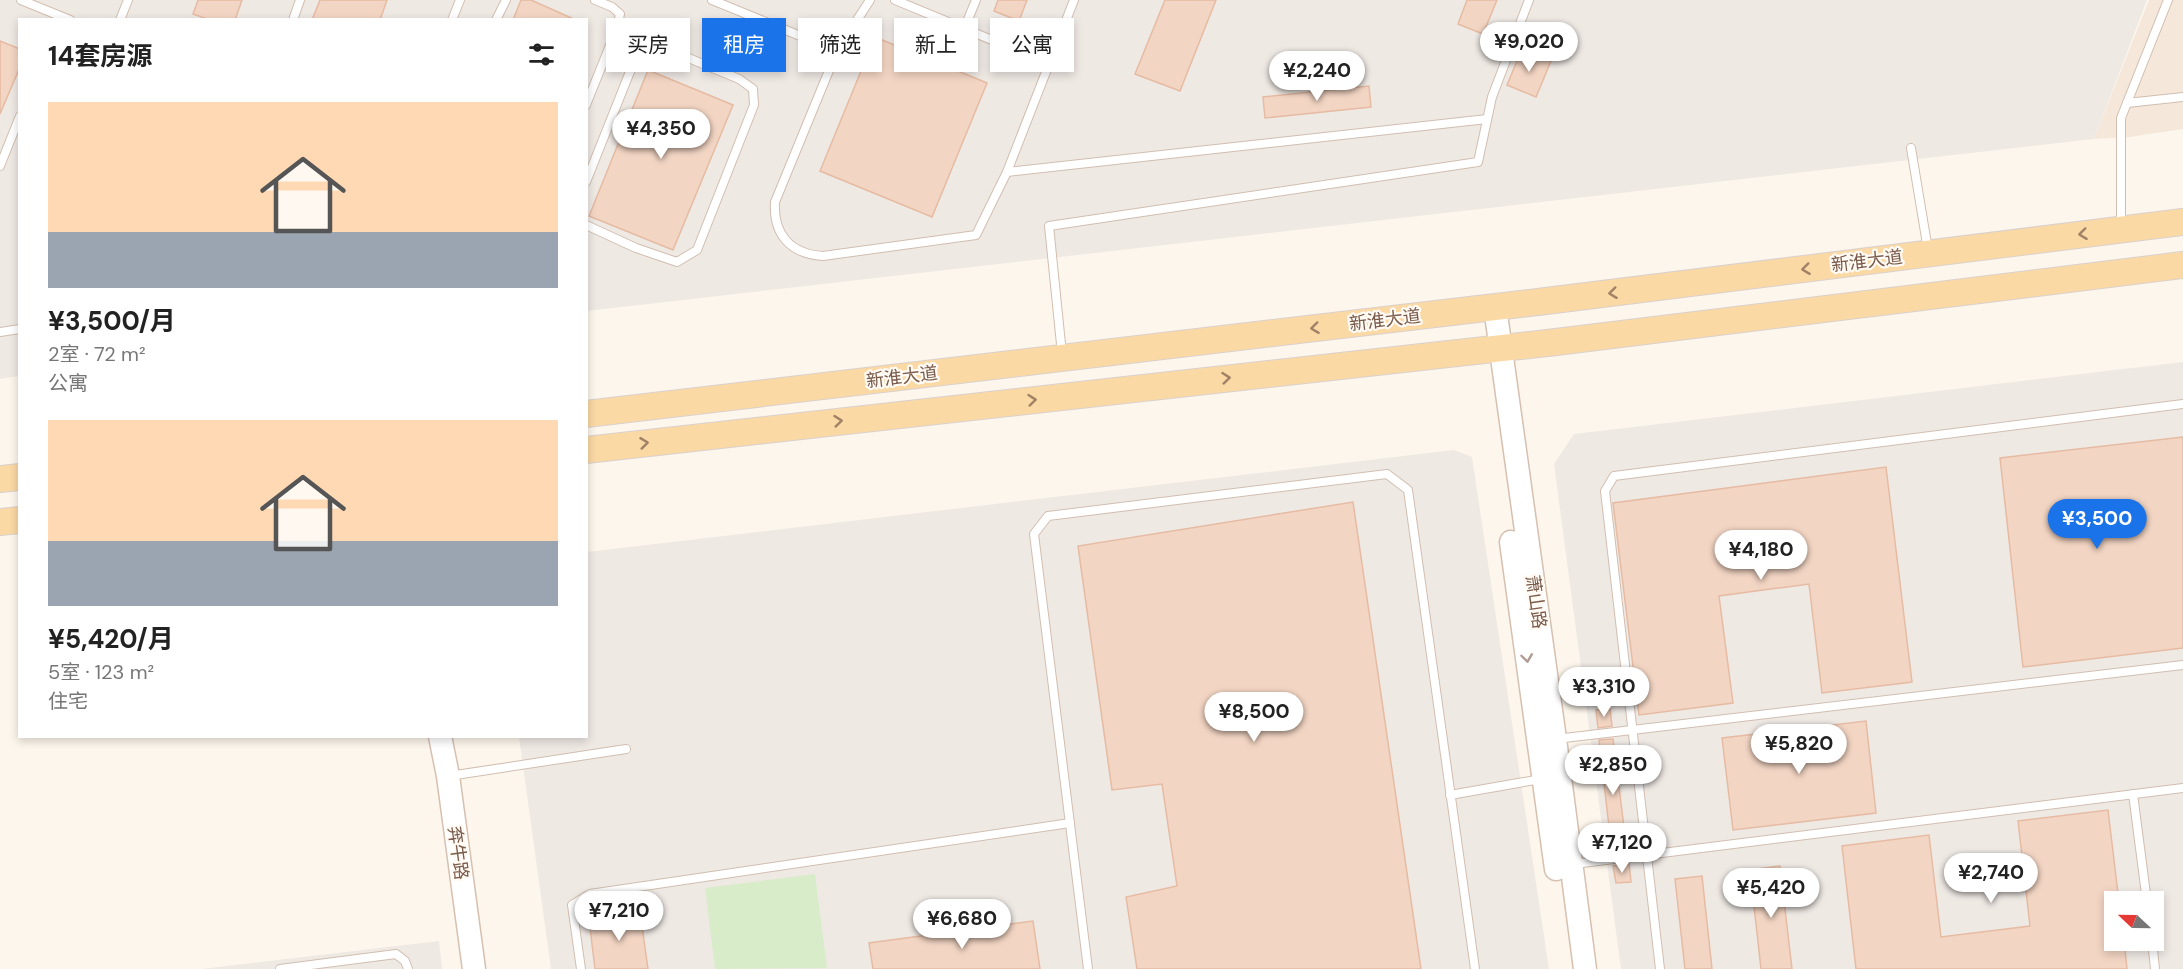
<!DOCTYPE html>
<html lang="zh">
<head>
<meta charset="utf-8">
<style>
	body { margin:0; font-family:"DM Sans","Noto Sans SC",sans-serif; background:#f6f6f6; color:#222; height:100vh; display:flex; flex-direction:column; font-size:22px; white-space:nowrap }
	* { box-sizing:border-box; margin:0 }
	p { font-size:20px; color:#767676 }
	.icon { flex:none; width:33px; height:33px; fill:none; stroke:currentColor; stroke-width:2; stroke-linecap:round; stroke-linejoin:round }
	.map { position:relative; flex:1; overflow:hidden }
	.sheet { position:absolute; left:18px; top:18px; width:570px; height:720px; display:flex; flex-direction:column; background:#fff; border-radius:0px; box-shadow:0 3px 9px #0003 }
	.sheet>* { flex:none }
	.hud { position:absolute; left:606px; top:18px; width:570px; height:54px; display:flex; gap:12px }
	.needle { width:39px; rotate:292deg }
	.tools { position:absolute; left:2104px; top:891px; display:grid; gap:12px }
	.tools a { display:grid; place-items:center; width:60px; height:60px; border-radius:0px; background:#fff; box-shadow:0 3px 9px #0003; font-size:30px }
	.price { position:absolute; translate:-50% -51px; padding:0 14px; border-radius:21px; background:#fff; color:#222; font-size:20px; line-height:39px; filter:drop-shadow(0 2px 3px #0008) }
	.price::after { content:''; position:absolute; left:50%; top:36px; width:18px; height:14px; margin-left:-9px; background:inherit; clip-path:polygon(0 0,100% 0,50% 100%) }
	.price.current { background:#1a73e8; color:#fff }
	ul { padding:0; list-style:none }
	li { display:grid; align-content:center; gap:12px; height:318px; padding:0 30px }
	li span { display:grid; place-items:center; height:186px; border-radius:0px; color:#555 }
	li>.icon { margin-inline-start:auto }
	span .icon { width:108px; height:108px; fill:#fffc; stroke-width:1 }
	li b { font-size:26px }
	h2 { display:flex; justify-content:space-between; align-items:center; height:72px; padding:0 30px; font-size:26px }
	.pill { padding:0 21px; border-radius:0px; background:#fff; box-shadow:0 3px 9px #0003; font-size:21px; line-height:54px }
	.pill.current { background:#1a73e8; color:#fff }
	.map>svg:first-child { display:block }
	.residential { fill:#f5e8da }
	.industrial { fill:#efe9e4; fill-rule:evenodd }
	.green { fill:#d8ecc9 }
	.building { fill:#f3d5c3; stroke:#e6bba3; stroke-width:1.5 }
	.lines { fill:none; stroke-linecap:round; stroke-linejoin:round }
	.lane-casing { stroke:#d1beb0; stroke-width:10 }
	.secondary-casing { stroke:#d6c0b0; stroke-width:25 }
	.primary-casing { stroke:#dad1cd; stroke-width:28 }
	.lane { stroke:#fff; stroke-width:8 }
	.secondary { stroke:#fff; stroke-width:22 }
	.primary { stroke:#fbd9a5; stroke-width:26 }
	.oneway { stroke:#a18267 }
	.oneway2 { stroke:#af9d94 }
	.labels { text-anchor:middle; stroke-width:4.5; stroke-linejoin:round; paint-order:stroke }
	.street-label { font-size:18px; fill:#7a5c4d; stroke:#fffaf3 }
</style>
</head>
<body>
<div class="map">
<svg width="2183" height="969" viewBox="0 0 2183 969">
	<rect width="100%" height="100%" fill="#fdf6ec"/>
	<path class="residential" d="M2149 0H2183V129L2130 137 2094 139Z"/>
	<g class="industrial">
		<path d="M0 0H2147L2094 139 587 311 586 20H20L19 376 0 379Z"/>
		<path d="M2183 362V969H1621L1554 464 1574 434ZM2115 902H2154V940H2115Z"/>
		<path d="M1454 450 1472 457 1549 969H551L519 737 586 736 587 552Z"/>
		<path d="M439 941 442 969H201Z"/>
	</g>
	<path class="green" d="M815 874 827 968 715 969 705 888Z"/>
	<g class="building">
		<path d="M198 0H242L235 20H210L193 14Z"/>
		<path d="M320 0H387L380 20H312Z"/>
		<path d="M521 0H531L576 20H513Z"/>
		<path d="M998 0H1027L1019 21 994 11Z"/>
		<path d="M1165 0H1216L1180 91 1135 74Z"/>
		<path d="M1467 0H1497L1483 34 1458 24Z"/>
		<path d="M875 37 987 83 932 217 820 171Z"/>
		<path d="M0 41 20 49V67L0 114Z"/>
		<path d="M1522 49 1551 61 1536 97 1507 85Z"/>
		<path d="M648 70 733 105 673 250 589 216Z"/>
		<path d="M1369 86 1371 107 1265 118 1263 97Z"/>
		<path d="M2183 437V648L2023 667 2000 458Z"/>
		<path d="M1886 467 1912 682 1822 693 1809 584 1719 596 1733 703 1639 715 1613 503Z"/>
		<path d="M1353 502 1421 969H1137L1126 897 1177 886 1162 784 1112 790 1078 546Z"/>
		<path d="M1610 709 1612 726 1598 728 1596 710Z"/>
		<path d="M1866 721 1876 813 1733 830 1722 738Z"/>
		<path d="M1613 739 1627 851 1612 853 1599 740Z"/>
		<path d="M2108 810 2119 902H2115V940H2124L2127 969H1856L1842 846 1929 835 1941 937 2030 926 2018 821Z"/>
		<path d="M1629 864 1631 882 1616 883 1613 866Z"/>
		<path d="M1780 866 1792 969H1761L1750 870Z"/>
		<path d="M1702 876 1712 969H1685L1675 879Z"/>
		<path d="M640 912 648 969H595L589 919Z"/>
		<path d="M1033 921 1040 969H873L869 943Z"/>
	</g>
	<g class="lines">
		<defs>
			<g id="lane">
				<path d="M21 0 70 20"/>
				<path d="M712 0 837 51 775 202C773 234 790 254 823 256L976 235 1007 172"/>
				<path d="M895 0 1050 64"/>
				<path d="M1074 0 1007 172 1487 119"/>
				<path d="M120 20 128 0"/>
				<path d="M293 20 300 0"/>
				<path d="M452 20 460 0"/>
				<path d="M496 20 506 0"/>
				<path d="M617 28 643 39"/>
				<path d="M964 29 976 0"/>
				<path d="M837 51 870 0"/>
				<path d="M2127 103 2183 97"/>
				<path d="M586 105 617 28 620 14 612 7 595 0"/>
				<path d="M1911 148 1928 250"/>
				<path d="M0 166 20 116"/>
				<path d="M586 182 643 39 739 79 753 89 754 105 697 250 677 262 636 248 586 225"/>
				<path d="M2121 226V118L2168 0"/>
				<path d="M0 332 20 329"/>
				<path d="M1062 354 1049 226 1478 162 1492 97 1529 0"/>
				<path d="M1556 739 2183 665"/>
				<path d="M449 776 626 749"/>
				<path d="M2133 794 2147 902"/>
				<path d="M1450 795 1541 779"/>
				<path d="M1574 864 2183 788"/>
				<path d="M2152 940 2155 969"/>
				<path d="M280 969 396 954 405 961 408 969"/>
				<path d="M581 969 572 905 590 894 1070 823"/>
				<path d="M1088 969 1034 534 1048 516 1387 474 1408 490 1475 969"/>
				<path d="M1660 969 1605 491 1614 476 2183 404"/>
			</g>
			<g id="secondary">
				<path d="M1495 307 1555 739 1585 969"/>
				<path d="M1511 542 1556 869"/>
				<path d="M440 736 448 776 474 969"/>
			</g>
			<g id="primary">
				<path d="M586 414 1554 300 2183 222"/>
				<path d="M586 450 1556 342 2183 265"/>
				<path d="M0 479 20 477"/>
				<path d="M0 522 20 520"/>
			</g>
		</defs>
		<use href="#lane" class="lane-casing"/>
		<use href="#secondary" class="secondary-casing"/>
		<use href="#primary" class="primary-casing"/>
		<use href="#lane" class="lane"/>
		<use href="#secondary" class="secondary"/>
		<use href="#primary" class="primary"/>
	</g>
	<defs><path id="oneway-chevron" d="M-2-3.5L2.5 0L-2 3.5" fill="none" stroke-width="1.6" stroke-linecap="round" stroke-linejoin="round" transform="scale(1.5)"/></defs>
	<g class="oneway">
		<use href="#oneway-chevron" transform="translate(2083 234) rotate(173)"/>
		<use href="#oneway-chevron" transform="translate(1806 269) rotate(173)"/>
		<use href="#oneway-chevron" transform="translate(1613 293) rotate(173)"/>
		<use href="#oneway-chevron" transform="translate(1315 328) rotate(173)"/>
		<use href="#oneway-chevron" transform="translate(1226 378) rotate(-6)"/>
		<use href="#oneway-chevron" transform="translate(1032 400) rotate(-6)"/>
		<use href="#oneway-chevron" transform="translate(838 421) rotate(-6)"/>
		<use href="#oneway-chevron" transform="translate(644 443) rotate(-7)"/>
	</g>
	<use class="oneway2" href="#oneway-chevron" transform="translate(1527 658) rotate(82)"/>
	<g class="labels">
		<g class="street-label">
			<text transform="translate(1867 261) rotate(-7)" y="6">新淮大道</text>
			<text transform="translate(1385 320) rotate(-7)" y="6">新淮大道</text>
			<text transform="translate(902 377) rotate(-7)" y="6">新淮大道</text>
			<text transform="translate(1536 602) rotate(82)" y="6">萧山路</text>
			<text transform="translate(458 853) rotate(82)" y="6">奔牛路</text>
		</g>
	</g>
</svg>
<div class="tools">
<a><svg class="needle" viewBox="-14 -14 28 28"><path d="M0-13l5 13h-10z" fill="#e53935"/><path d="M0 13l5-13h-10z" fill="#767676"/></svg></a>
</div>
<b class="price" style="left:1529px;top:73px">¥9,020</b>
<b class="price" style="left:1317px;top:102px">¥2,240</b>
<b class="price" style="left:661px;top:160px">¥4,350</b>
<b class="price current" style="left:2097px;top:550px">¥3,500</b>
<b class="price" style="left:1761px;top:581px">¥4,180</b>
<b class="price" style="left:1604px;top:718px">¥3,310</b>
<b class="price" style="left:1254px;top:743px">¥8,500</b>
<b class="price" style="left:1799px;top:775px">¥5,820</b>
<b class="price" style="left:1613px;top:796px">¥2,850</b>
<b class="price" style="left:1622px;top:874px">¥7,120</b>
<b class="price" style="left:1991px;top:904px">¥2,740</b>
<b class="price" style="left:1771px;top:919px">¥5,420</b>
<b class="price" style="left:619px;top:942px">¥7,210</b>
<b class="price" style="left:962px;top:950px">¥6,680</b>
<div class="hud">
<a class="pill">买房</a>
<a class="pill current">租房</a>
<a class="pill">筛选</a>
<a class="pill">新上</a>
<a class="pill">公寓</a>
</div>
<section class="sheet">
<h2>14套房源<svg class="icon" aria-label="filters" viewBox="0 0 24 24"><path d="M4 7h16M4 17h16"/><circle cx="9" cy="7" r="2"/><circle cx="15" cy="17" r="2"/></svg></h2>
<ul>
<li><span style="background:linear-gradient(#ffd9b3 70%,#9aa5b1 0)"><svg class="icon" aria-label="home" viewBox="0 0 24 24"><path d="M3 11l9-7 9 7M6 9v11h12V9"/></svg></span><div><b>¥3,500/月</b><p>2室 · 72 m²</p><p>公寓</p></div></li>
<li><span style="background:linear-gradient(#ffd9b3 65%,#9aa5b1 0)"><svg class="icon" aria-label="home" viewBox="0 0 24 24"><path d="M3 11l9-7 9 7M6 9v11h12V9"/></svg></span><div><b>¥5,420/月</b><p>5室 · 123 m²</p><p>住宅</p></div></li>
</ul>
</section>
</div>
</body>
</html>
